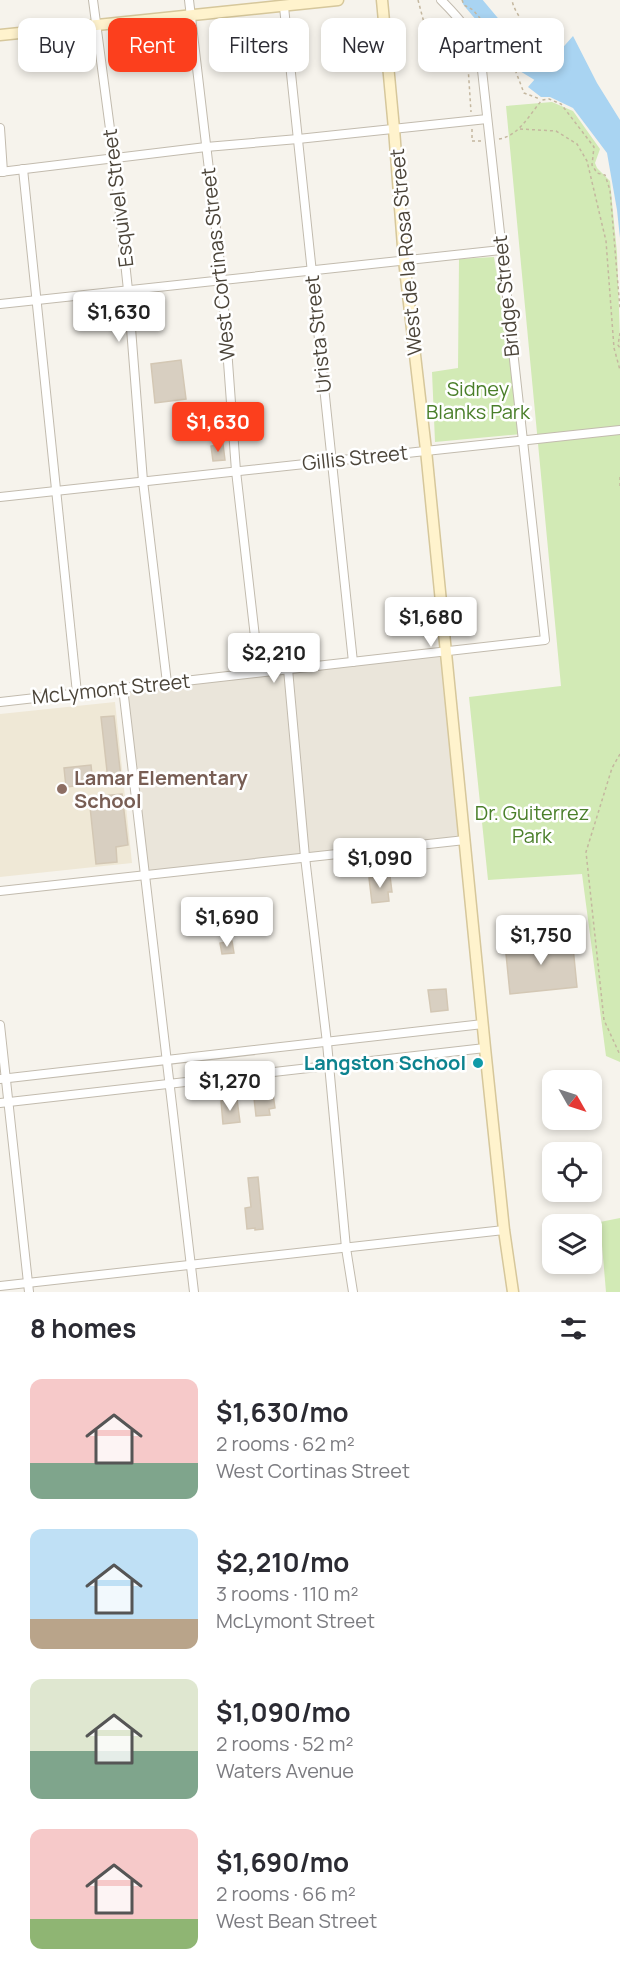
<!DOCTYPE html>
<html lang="en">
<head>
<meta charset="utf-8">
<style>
	body { margin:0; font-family:Manrope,sans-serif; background:#f7f7f7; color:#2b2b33; height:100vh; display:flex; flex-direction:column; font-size:22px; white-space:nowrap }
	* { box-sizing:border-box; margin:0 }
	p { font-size:20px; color:#7c7c81 }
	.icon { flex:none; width:33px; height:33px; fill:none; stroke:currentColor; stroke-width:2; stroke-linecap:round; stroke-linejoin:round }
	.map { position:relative; height:1292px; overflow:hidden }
	.panel { display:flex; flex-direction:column; background:#fff; flex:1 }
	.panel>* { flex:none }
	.hud { position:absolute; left:18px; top:18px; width:585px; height:54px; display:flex; gap:12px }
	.needle { width:39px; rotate:129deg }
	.tools { position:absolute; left:542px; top:1070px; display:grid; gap:12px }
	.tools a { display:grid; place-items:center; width:60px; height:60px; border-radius:12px; background:#fff; box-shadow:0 3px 9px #0003; font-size:30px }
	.price { position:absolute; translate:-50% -51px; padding:0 14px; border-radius:6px; background:#fff; color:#222; font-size:20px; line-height:39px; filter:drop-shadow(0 2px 3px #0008) }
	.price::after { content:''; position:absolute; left:50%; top:36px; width:18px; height:14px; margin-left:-9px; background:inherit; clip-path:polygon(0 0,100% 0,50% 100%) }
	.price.selected { background:#fc3f1d; color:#fff }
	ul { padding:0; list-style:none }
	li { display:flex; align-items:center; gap:18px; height:150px; padding:0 30px }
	li span { display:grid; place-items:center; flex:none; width:168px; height:120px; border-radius:12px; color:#555 }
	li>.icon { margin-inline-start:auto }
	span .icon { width:72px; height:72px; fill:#fffc; stroke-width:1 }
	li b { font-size:26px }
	h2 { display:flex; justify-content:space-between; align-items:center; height:72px; padding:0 30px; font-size:26px }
	.tag { padding:0 21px; border-radius:12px; background:#fff; box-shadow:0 3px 9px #0003; font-size:21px; line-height:54px }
	.tag.selected { background:#fc3f1d; color:#fff }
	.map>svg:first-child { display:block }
	.residential { fill:#eae5da }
	.education { fill:#efe8d6 }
	.green { fill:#d2eab5 }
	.water { fill:#a9d4f2 }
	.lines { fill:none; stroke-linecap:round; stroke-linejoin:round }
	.river { stroke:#a9d4f2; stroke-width:18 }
	.building { fill:#d8cfc1; stroke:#d3c7b4; stroke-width:1.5 }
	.street-casing { stroke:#c2bbae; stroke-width:10 }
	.secondary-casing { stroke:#d6c79b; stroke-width:13 }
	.path { stroke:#c4b79f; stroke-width:1.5; stroke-dasharray:3 3; stroke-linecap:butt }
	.street { stroke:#fff; stroke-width:8 }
	.secondary { stroke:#fff3cd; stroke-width:10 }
	.education-dot { fill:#8d6e63; stroke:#fff; stroke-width:2 }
	.culture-dot { fill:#0f9aa8; stroke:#fff; stroke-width:2 }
	.labels { text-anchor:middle; stroke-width:5; stroke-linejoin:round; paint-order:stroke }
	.street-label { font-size:20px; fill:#4b4439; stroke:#fff }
	.park-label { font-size:20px; fill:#4a7f2a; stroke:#fff }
	.education-label { font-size:20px; font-weight:bold; fill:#785e54; stroke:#fff; text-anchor:start }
	.culture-label { font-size:20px; font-weight:bold; fill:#0d838f; stroke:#fff; text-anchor:end }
</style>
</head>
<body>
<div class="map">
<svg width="620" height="1292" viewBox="0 0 620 1292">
	<rect width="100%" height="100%" fill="#f6f3ec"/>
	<path class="residential" d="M446 651 465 840 145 875 123 688Z"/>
	<path class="education" d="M115 702 132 863 0 877V714Z"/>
	<g class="green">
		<path d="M552 102 573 111 600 149 595 163 597 168 610 181 617 253 620 338V1062L606 1056 582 874 488 880 469 697 561 686 506 106Z"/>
		<path d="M494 257 522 434 435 442 432 372 458 368 459 259Z"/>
		<path d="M620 1218V1292H606L600 1222Z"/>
	</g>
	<path class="water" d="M573 36 597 83 620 120V238L617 210 607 153 573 108 550 97H541L528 87Z"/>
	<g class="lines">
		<path class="river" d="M471 0 524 63 562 86"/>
	</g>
	<g class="building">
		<path d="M181 360 186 399 155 403 151 364Z"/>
		<path d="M223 444 225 460 213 461 211 446Z"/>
		<path d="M114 716 121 778 108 780 101 717Z"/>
		<path d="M91 765 93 784 66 787 64 768Z"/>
		<path d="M122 794 128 845 116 847 117 862 96 864 89 797Z"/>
		<path d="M390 876 392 892H388L389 901 372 903 369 878Z"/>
		<path d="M572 937 577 987 510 994 505 944Z"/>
		<path d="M232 941 234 953 222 954 220 943Z"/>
		<path d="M446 989 448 1010 431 1012 428 990Z"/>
		<path d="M273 1094 275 1108 269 1109 270 1115 256 1116 254 1098Z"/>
		<path d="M237 1099 240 1122 223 1124 221 1101Z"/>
		<path d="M258 1177 263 1229 255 1230V1228L247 1229 245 1208 251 1207 248 1178Z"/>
	</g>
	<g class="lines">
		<defs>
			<g id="street">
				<path d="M93 0 114 159 128 290 143 481 167 683"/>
				<path d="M189 0 222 280 236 471 259 672"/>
				<path d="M284 7 353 662"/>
				<path d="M0 128 3 172"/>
				<path d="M23 169 77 693"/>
				<path d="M0 172 206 147 298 139 487 119"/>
				<path d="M0 304 501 250"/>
				<path d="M0 497 620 430"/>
				<path d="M288 669 305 857 327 1043 346 1248 353 1292"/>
				<path d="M123 688 194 1292"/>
				<path d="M0 702 545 640 481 61C474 35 460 19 441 0"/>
				<path d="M0 891 465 840"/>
				<path d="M0 1025 29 1292"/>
				<path d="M0 1079 483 1024"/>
				<path d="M0 1103 485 1048"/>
				<path d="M0 1286 504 1230"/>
			</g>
			<g id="secondary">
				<path d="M382 0 394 129 404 260 426 450 485 1048 504 1230 513 1292"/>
				<path d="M0 35 338 0"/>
			</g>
		</defs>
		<use href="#street" class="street-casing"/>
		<use href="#secondary" class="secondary-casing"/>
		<g class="path">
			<path d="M418 0 427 34 456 52 468 66 471 112"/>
			<path d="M462 0 464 5 473 10 502 44 511 59 524 93 540 99"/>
			<path d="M489 59 494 58 502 44 523 35 526 31C523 19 514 12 512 0"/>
			<path d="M472 129V141H482"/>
			<path d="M520 129 556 131 577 144 587 161 606 241 614 348 620 370"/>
			<path d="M499 139C519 136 529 115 542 100L549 99 561 104 594 147 592 165 597 173 605 175 610 190 620 309"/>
			<path d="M620 333 618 345 620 348"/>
			<path d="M620 477V486"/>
			<path d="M620 754 612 768 586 852 604 1020 620 1055"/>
		</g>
		<use href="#street" class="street"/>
		<use href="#secondary" class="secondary"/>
	</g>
	<circle class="education-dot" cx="62" cy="789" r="6"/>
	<circle class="culture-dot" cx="478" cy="1063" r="6"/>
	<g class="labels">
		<g class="street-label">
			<text transform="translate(118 198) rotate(-97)" y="7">Esquivel Street</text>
			<text transform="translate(406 252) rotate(-95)" y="7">West de la Rosa Street</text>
			<text transform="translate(218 264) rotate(-96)" y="7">West Cortinas Street</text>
			<text transform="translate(506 296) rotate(-96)" y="7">Bridge Street</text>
			<text transform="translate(318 334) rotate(-96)" y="7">Urista Street</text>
			<text transform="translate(355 458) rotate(-6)" y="7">Gillis Street</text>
			<text transform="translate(111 689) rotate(-6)" y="7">McLymont Street</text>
		</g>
		<g class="park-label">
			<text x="478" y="396">Sidney<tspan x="478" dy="23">Blanks Park</tspan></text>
			<text x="532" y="820">Dr. Guiterrez<tspan x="532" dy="23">Park</tspan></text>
		</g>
		<g class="education-label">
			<text x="74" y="785">Lamar Elementary<tspan x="74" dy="23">School</tspan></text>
		</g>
		<g class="culture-label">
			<text x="466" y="1070">Langston School</text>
		</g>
	</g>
</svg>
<div class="tools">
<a><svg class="needle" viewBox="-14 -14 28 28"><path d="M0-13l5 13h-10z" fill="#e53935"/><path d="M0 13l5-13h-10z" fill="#7c7c81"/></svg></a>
<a><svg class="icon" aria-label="locate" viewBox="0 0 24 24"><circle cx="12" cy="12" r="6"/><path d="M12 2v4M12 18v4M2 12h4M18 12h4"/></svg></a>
<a><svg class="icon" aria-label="layers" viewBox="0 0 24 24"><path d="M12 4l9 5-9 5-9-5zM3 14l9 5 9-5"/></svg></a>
</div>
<b class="price" style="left:119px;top:343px">$1,630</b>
<b class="price selected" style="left:218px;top:453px">$1,630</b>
<b class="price" style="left:431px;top:648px">$1,680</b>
<b class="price" style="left:274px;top:684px">$2,210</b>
<b class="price" style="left:380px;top:889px">$1,090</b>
<b class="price" style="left:227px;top:948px">$1,690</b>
<b class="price" style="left:541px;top:966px">$1,750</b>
<b class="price" style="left:230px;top:1112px">$1,270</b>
<div class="hud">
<a class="tag">Buy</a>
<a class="tag selected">Rent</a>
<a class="tag">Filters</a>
<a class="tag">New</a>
<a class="tag">Apartment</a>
</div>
</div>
<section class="panel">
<h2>8 homes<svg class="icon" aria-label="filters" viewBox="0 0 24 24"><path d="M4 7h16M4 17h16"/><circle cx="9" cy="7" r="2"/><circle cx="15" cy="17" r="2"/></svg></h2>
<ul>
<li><span style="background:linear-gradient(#f6c9c9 70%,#7fa58c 0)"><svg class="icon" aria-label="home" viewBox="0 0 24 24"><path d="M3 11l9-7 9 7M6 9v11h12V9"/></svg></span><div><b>$1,630/mo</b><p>2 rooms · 62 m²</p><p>West Cortinas Street</p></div></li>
<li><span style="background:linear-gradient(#bfe0f5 75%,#b9a48a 0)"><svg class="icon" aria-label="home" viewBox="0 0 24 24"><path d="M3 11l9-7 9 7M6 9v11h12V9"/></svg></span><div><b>$2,210/mo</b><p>3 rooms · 110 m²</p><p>McLymont Street</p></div></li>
<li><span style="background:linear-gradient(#dfe7d0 60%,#7fa58c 0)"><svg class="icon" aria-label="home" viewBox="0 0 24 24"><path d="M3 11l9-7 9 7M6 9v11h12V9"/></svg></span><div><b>$1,090/mo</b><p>2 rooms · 52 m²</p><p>Waters Avenue</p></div></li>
<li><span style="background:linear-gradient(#f6c9c9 75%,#8fb573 0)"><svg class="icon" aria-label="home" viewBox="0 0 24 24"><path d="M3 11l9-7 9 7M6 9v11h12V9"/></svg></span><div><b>$1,690/mo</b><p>2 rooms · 66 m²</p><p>West Bean Street</p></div></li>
</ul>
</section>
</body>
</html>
